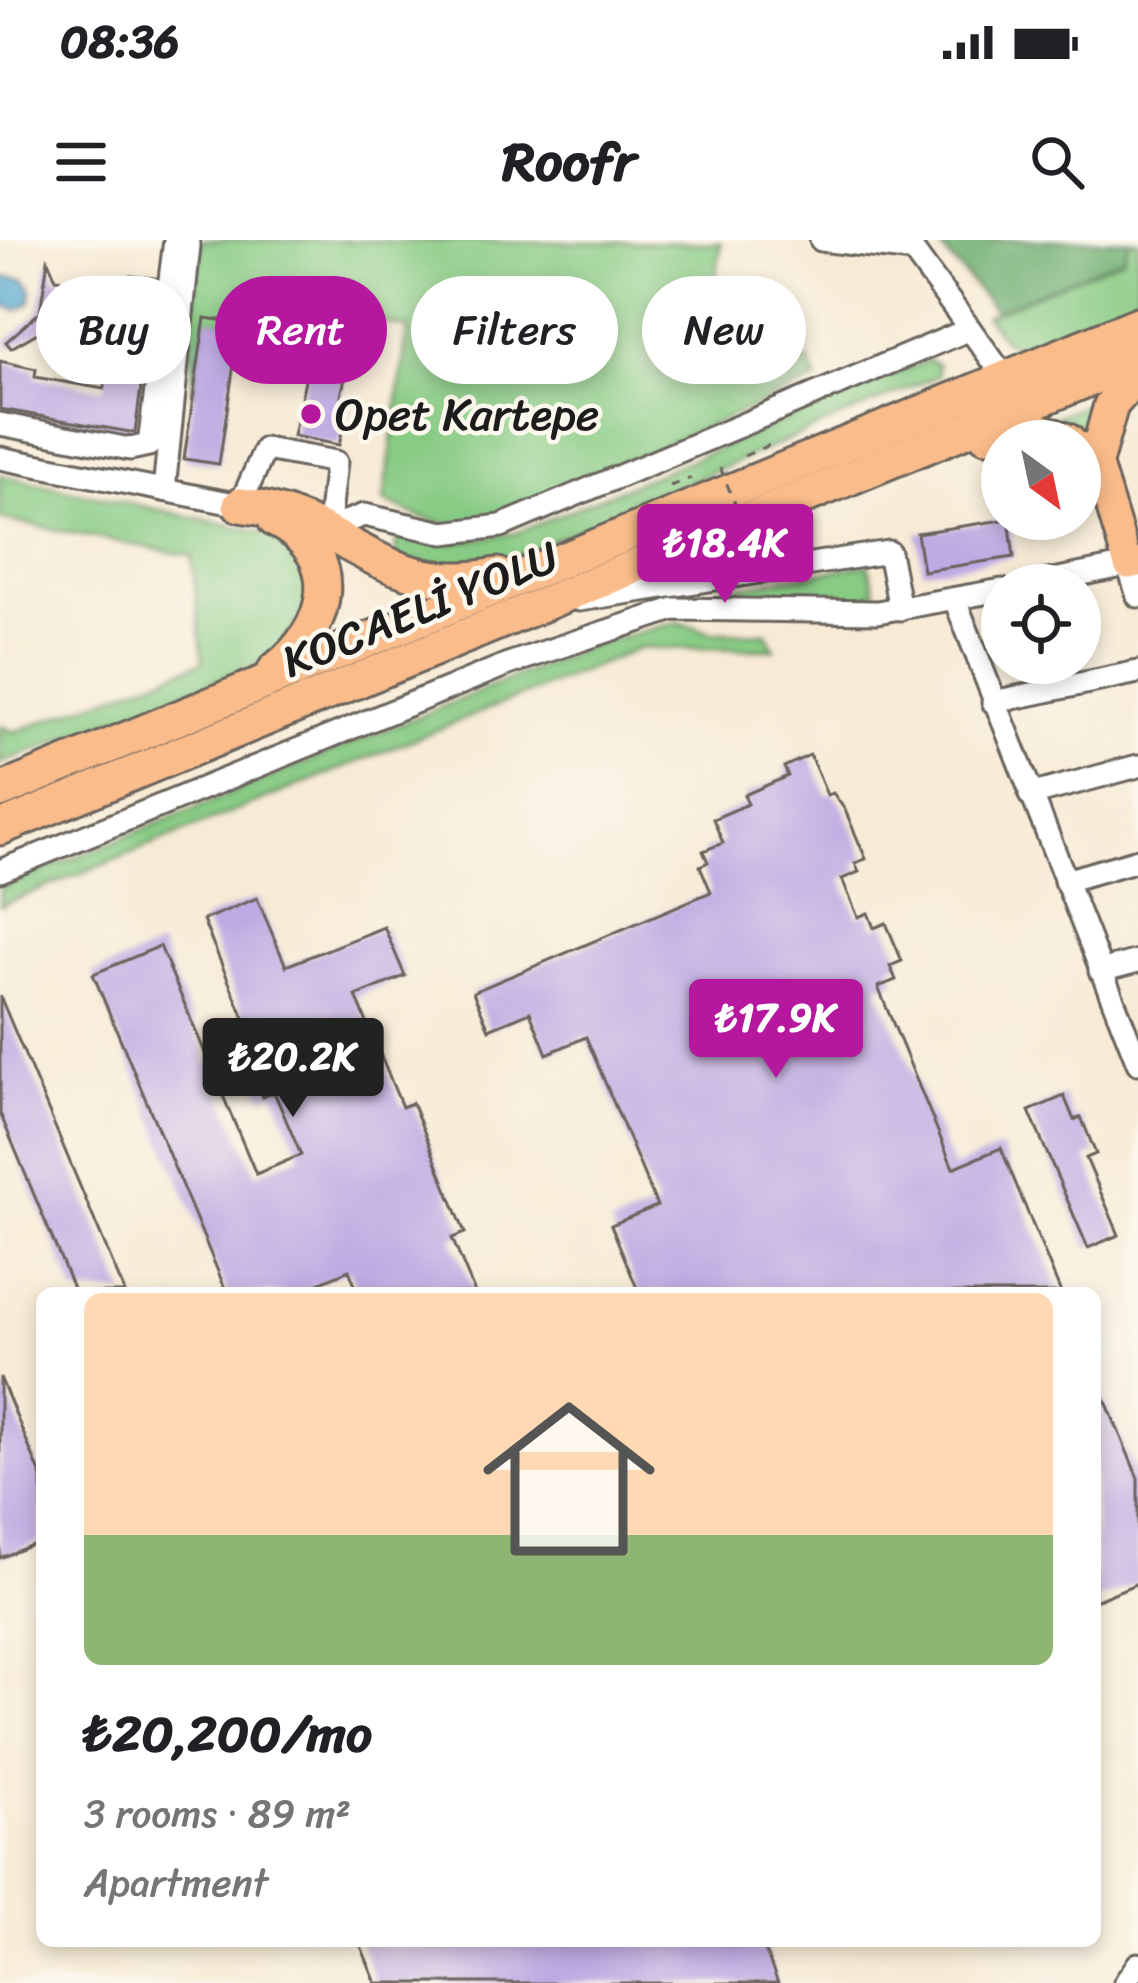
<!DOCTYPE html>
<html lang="en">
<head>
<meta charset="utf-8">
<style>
	body { margin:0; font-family:Sriracha,sans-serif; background:#f2f2f2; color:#202124; height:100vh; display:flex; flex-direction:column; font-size:45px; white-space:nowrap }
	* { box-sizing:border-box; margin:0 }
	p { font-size:39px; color:#757577 }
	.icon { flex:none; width:66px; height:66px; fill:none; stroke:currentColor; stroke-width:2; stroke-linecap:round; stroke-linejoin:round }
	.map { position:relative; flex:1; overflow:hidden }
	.drawer { position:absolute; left:36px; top:1047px; width:1065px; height:660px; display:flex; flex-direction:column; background:#fff; border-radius:18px; box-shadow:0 6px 18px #0003 }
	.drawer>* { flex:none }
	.hud { position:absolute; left:36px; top:36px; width:1068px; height:108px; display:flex; gap:24px }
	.needle { width:78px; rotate:147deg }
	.fabs { position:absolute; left:981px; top:180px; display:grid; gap:24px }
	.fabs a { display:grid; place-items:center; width:120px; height:120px; border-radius:50%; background:#fff; box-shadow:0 6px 18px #0003; font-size:60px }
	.price { position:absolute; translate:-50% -102px; padding:0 27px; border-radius:12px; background:#b5179e; color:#fff; font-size:39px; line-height:78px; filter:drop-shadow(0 3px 6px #0008) }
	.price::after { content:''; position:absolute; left:50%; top:72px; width:36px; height:27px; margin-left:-18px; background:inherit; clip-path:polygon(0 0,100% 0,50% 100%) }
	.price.selected { background:#222; color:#fff }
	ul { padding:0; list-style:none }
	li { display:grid; align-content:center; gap:24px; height:636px; padding:0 48px }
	li span { display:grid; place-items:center; height:372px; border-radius:18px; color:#555 }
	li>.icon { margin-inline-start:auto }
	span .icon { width:216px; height:216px; fill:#fffc; stroke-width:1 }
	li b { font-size:51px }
	.pill { padding:0 42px; border-radius:54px; background:#fff; box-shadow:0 6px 18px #0003; font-size:42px; line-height:108px }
	.pill.selected { background:#b5179e; color:#fff }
	.status { display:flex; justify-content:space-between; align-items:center; height:84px; padding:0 60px; background:#fff; direction:ltr }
	.status svg { height:33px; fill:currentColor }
	header { display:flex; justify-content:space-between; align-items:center; height:156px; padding:0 48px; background:#fff; font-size:54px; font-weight:700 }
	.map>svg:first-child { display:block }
	.green { fill:#88cb84; stroke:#527450; stroke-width:3 }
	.forest { fill:#6eaf72; stroke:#456647; stroke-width:3 }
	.water { fill:#54a8d0; stroke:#386276; stroke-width:3 }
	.building { fill:#bea9e2 }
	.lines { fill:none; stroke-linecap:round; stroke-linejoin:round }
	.minor-casing { stroke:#69645d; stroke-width:27 }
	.major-casing { stroke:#69645d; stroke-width:33 }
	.highway-casing { stroke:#69645d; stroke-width:39 }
	.path { stroke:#69645d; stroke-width:3; stroke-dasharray:9 9; stroke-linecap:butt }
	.minor { stroke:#fff; stroke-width:21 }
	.major { stroke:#fabc8b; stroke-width:27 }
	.highway { stroke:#fabc8b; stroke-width:33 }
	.path-bridge { stroke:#69645d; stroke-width:3; stroke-dasharray:9 9; stroke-linecap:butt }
	.poi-dot { fill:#b5179e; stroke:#fbf7ec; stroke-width:4.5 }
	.labels { text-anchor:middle; stroke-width:9; stroke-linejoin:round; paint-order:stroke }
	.poi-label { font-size:45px; fill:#1c1c1c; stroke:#fbf7ec; text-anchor:start }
	.street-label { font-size:45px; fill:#1c1c1c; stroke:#fbf7ec }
</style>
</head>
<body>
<div class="status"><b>08:36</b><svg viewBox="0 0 49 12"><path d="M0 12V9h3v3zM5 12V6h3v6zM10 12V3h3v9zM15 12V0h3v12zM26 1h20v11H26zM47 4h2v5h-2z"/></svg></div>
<header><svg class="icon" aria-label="menu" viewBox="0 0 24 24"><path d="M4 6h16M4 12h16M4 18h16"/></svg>Roofr<svg class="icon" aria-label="search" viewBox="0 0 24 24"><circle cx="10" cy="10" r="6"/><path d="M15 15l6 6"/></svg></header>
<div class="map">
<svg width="1138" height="1743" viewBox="0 0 1138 1743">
	<rect width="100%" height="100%" fill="#fbf7ec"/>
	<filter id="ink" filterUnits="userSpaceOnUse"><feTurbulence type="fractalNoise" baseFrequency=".00833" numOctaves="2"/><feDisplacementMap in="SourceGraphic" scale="24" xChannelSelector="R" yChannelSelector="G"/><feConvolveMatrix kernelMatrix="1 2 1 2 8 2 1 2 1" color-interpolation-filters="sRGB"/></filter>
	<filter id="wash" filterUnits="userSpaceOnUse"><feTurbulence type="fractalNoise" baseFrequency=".004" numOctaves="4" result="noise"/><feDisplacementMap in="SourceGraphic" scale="48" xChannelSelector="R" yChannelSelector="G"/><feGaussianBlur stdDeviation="2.7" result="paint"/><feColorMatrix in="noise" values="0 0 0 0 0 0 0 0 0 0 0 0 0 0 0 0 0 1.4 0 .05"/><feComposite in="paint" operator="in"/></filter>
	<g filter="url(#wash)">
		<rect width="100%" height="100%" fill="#f7ebd6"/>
		<g class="green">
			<path d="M201 0 721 3 705 125 809 121 817 140 485 281C449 290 417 278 384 261L408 88 252 59 240 83 205 79 193 156 191 94Z"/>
			<path d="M1129 0H1138V57L1017 107 1006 102 985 76 1123 18Z"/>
			<path d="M928 120 937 124 938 136 483 330 395 319 397 296 453 303 516 293Z"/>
			<path d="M1104 155 1092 207 1044 182Z"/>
			<path d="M0 235 274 295 307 325 315 364 266 421 0 524V486L15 492 203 422 192 316 0 279Z"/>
			<path d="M868 324 876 351 861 359 718 351Z"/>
			<path d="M678 382 712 392 767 393 775 409 640 408 0 666V648L595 404Z"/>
		</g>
		<path class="forest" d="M944 0H1126L1129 2 1123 18 995 71 942 9Z"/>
		<path class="water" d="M0 37 25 39 32 50 30 63 17 70 0 64Z"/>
		<g id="blocks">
			<g class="building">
				<path d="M48 20 56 39 71 41 80 55 79 69 11 108 6 102 40 72Z"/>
				<path d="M131 36 155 38 135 193 0 169V121L36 129 35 137 104 149 114 38Z"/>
				<path d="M714 51 750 55 746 99 709 96Z"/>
				<path d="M205 78 240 83 219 224 184 219Z"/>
				<path d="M311 112 349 120 340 160 349 162 339 205 293 196Z"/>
				<path d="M1009 279 1014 317 923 331 917 293Z"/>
				<path d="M810 515 827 555 833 553 845 570 866 619 855 623 859 632 842 639 858 677 868 673 874 688 886 683 902 721 890 726 896 740 878 747 953 928 1001 908 1061 1053H639L611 985 657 966 586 797 547 814 530 772 489 789 473 752 711 652 700 626 708 622 703 611 723 603 713 579 748 564 744 555 788 536 784 527Z"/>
				<path d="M257 658 286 726 384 687 405 736 356 756 402 867 412 863 423 889 465 993 452 998 475 1053H358L349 1030 295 1053H227L93 734 160 706 256 934 301 915 274 852 262 857 248 823 261 818 203 680Z"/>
				<path d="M0 756 125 1053H75L0 873Z"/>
				<path d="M1064 856 1074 880 1081 877 1096 914 1086 918 1119 995 1088 1008 1029 871Z"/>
				<path d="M1095 1135 1138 1238V1343L1095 1361Z"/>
				<path d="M0 1137 42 1238V1301L0 1318Z"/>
				<path d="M359 1701H761L778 1743H376Z"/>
			</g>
		</g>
	</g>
	<g filter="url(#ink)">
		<use href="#blocks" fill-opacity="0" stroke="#69645d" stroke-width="3"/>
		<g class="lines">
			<defs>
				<g id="minor">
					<path d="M821 0 913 11 1004 136"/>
					<path d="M0 184 130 209 149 205 175 0"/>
					<path d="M0 218 240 265 265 209 336 222 328 292"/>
					<path d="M164 250 189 6"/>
					<path d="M337 296 345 282 364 275 444 293 501 286 970 89"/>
					<path d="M1028 345 1128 325 1138 356"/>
					<path d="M579 360 889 312 900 369"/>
					<path d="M955 360 1138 823"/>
					<path d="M993 462 1138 432"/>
					<path d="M1030 555 1138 526"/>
					<path d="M0 631 508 424 674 369 877 372 1002 350"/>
					<path d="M1065 641 1138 620"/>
					<path d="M1100 731 1138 721"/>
					<path d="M1125 1743 1138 1724"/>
				</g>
				<path id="major" d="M1096 219 1128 325 1138 323"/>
				<g id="highway">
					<path d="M986 195 1036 189 1068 201"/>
					<path d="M1080 209 1096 219 1111 165 1138 134"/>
					<path d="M240 265C349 277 378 358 498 335"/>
					<path d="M275 280C347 316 330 388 275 430"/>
					<path d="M0 551 1138 84"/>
					<path d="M0 588 1138 119"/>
				</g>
			</defs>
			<use href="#minor" class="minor-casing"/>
			<use href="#major" class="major-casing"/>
			<use href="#highway" class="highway-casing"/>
			<g class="path">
				<path d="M744 216 769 205"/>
				<path d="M670 246 691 238"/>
				<path d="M766 310 804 294"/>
			</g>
			<use href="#minor" class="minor"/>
			<use href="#major" class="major"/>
			<use href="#highway" class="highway"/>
			<path class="path-bridge" d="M720 227 756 315"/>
		</g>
	</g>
	<circle class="poi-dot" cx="311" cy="174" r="12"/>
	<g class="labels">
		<g class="poi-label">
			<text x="335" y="190">Opet Kartepe</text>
		</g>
		<g class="street-label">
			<text transform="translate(420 368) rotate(-22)" y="16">KOCAELİ YOLU</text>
		</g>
	</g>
</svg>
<div class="fabs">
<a><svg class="needle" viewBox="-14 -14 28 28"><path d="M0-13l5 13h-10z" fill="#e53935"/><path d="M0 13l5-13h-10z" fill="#757577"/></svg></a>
<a><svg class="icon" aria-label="locate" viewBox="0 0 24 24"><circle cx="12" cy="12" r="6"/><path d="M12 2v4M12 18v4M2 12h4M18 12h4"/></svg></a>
</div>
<b class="price" style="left:725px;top:366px">₺18.4K</b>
<b class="price" style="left:776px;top:841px">₺17.9K</b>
<b class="price selected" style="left:293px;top:880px">₺20.2K</b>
<div class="hud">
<a class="pill">Buy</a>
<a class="pill selected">Rent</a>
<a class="pill">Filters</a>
<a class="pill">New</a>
</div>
<section class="drawer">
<ul>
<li><span style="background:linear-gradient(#ffd9b3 65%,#8fb573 0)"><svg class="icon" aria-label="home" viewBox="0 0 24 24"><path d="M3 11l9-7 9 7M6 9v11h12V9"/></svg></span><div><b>₺20,200/mo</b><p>3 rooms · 89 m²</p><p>Apartment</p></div></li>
</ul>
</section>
</div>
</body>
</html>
